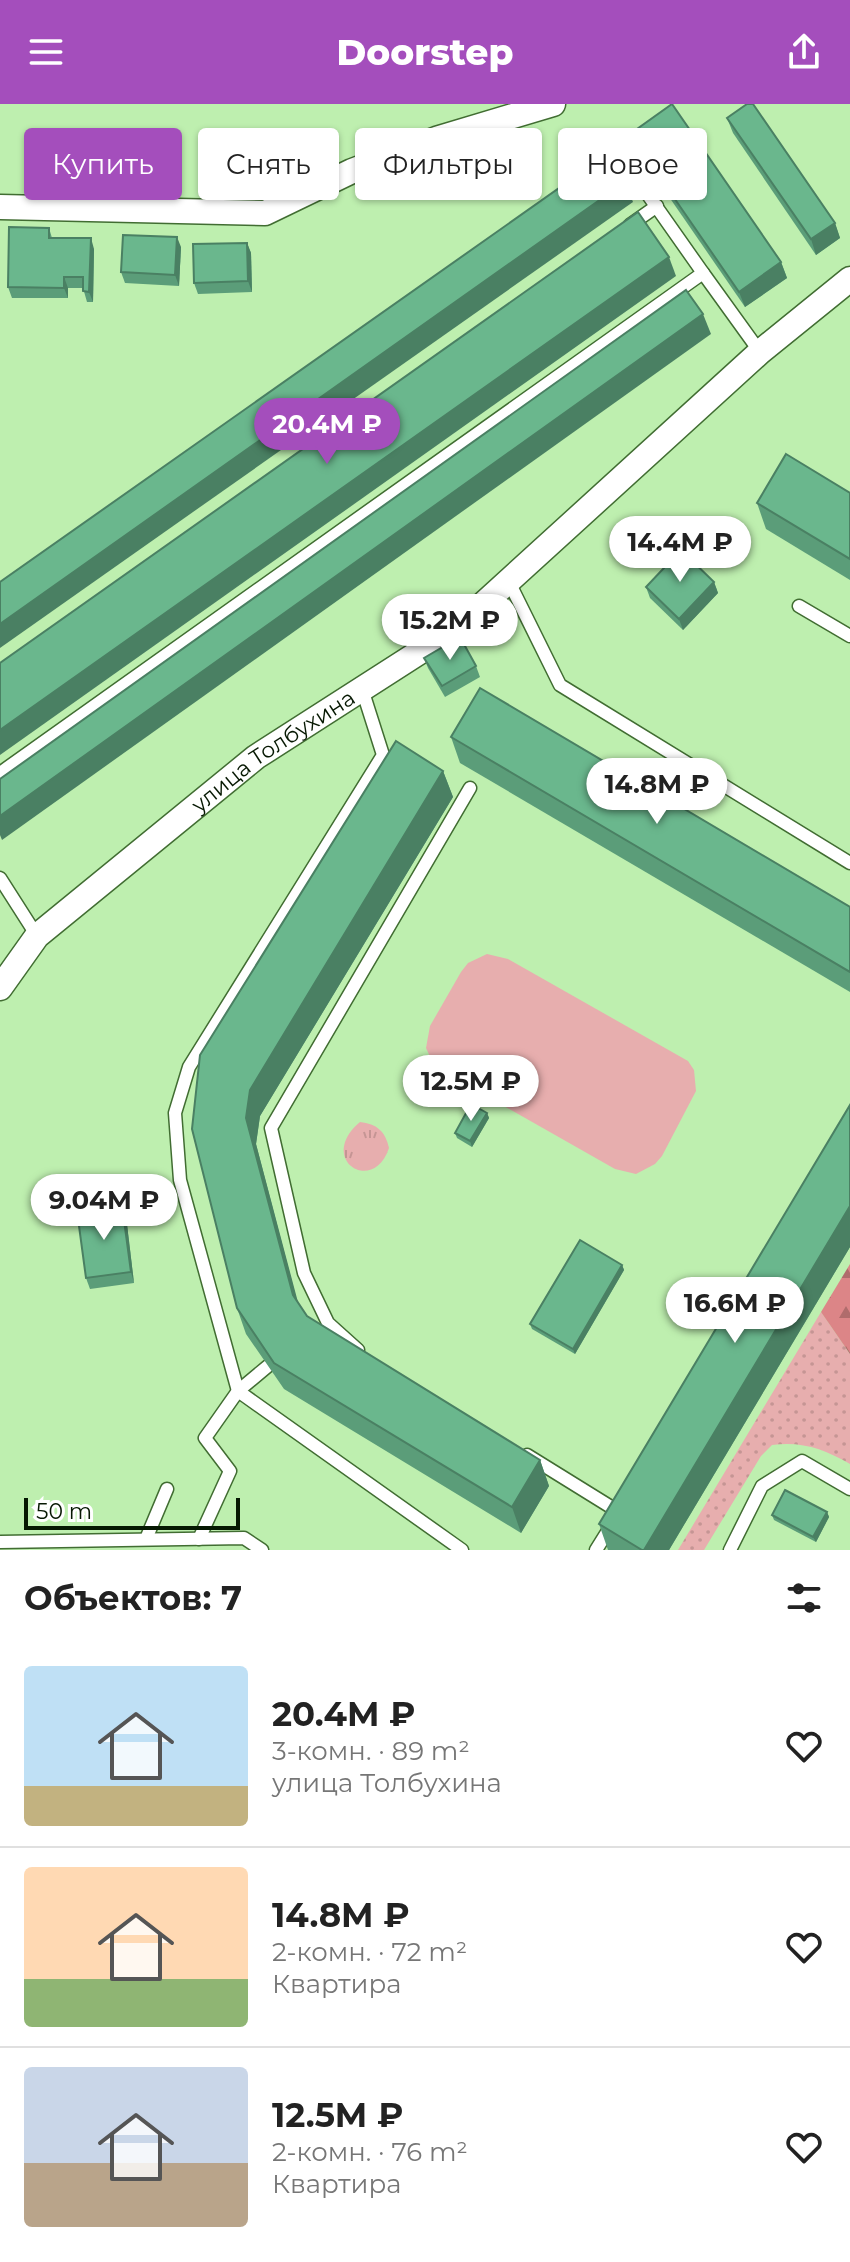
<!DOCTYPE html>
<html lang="ru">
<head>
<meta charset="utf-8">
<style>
	body { margin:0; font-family:Montserrat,sans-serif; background:#f6f6f6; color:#222; height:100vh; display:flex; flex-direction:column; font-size:30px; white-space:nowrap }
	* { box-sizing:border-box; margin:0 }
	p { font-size:26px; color:#767676 }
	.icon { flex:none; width:44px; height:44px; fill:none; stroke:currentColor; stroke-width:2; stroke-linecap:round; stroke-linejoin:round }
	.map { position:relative; height:1446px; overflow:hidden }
	.drawer { display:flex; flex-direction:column; background:#fff; flex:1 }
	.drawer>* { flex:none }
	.top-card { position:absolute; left:24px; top:24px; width:802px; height:72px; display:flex; gap:16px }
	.scale { position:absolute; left:24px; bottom:20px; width:216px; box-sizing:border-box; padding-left:8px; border:4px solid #061802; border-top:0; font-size:22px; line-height:28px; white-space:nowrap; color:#061802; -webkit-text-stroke:6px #fff; paint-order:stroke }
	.price { position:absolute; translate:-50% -68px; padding:0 18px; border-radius:28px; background:#fff; color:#222; font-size:26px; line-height:52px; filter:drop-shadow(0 2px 4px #0008) }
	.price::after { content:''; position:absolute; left:50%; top:48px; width:24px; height:18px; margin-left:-12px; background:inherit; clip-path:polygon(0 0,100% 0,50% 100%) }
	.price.active { background:#a44ebc; color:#fff }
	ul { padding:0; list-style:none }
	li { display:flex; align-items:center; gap:24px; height:200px; padding:0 24px }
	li+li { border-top:2px solid #e0e0e0 }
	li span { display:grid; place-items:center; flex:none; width:224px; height:160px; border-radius:8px; color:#555 }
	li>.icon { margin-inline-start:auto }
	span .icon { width:96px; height:96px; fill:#fffc; stroke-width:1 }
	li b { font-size:34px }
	h2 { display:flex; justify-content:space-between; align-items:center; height:96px; padding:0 24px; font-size:34px }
	.tag { padding:0 28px; border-radius:8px; background:#fff; box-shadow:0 2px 6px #0004; font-size:28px; line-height:72px }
	.tag.active { background:#a44ebc; color:#fff }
	header { display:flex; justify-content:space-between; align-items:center; height:104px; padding:0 24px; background:#a44ebc; color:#fff; font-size:36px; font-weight:800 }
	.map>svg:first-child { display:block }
	.grass { fill:url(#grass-dots) }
	.forest { fill:url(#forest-firs) }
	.park { fill:url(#park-tufts) }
	.pitch { fill:#e7aeae }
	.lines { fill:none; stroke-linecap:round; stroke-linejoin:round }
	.service-casing { stroke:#416d32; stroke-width:15 }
	.minor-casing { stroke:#416d32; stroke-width:27 }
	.service { stroke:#fff; stroke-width:12 }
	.minor { stroke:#fff; stroke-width:24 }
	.wall { fill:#5b9d79 }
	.shaded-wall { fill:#4a8063 }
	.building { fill:#6ab78d; stroke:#4a8063; stroke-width:2 }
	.labels { text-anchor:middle; stroke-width:8; stroke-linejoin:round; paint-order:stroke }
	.street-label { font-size:22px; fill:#061802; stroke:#fff }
</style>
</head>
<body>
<header><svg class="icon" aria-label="menu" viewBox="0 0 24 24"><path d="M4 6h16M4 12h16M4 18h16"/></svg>Doorstep<svg class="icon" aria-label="share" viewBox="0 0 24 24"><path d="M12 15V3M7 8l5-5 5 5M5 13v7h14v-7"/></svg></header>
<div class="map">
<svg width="850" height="1446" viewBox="0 0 850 1446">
	<defs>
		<pattern id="grass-dots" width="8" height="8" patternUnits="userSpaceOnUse" patternTransform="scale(2)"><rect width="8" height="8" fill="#e7aeae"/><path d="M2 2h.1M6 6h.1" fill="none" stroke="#c59594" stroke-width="1.8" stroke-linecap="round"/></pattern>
		<pattern id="forest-firs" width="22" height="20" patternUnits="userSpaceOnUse" patternTransform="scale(2)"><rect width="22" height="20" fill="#dc8587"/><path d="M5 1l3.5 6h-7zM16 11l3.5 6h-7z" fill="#b06c6c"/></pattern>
		<pattern id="park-tufts" width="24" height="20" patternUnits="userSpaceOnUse" patternTransform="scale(2)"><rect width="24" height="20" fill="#e7aeae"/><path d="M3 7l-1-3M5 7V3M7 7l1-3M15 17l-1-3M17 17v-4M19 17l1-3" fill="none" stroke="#c59594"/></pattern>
	</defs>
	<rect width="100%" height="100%" fill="#beefaf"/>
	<path class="grass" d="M821 1208 850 1250V1360C824 1345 802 1337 772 1341L761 1352 704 1446H678Z"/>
	<path class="forest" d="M850 1160V1250L821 1208Z"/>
	<path class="park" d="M360 1018C377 1020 385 1027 389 1044 373 1092 316 1055 360 1018Z"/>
	<path class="pitch" d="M487 850 508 855 688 957 694 966 696 987 662 1052 655 1060 636 1070 615 1065 435 963 426 944 430 922 461 868 468 859Z"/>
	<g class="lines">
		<defs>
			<g id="service">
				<path d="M615 44 703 169"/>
				<path d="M630 121 657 102"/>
				<path d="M508 476 560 581 850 759"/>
				<path d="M799 502 850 532"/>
				<path d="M362 585 383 651 189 963 175 1009 180 1076 238 1287 462 1446"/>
				<path d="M0 669 703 169 760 248"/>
				<path d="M0 774 37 832"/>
				<path d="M358 1246 328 1219 304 1169 271 1024 470 684"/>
				<path d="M527 1351 619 1408"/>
				<path d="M146 1435 167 1385"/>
				<path d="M199 1435 230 1367 205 1334 238 1287 268 1262"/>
				<path d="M0 1438 244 1434 262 1446"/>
				<path d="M596 1446 611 1422"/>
				<path d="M730 1446 762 1382 802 1357 850 1385"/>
			</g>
			<g id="minor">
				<path d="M0 103 265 109 352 67 436 35 553 0"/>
				<path id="s1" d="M0 884 37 832 256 653 457 524 760 248 850 175"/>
			</g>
		</defs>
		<use href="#service" class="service-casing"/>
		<use href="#minor" class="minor-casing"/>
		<use href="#service" class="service"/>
		<use href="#minor" class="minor"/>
	</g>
	<g class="wall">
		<path d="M727 14 835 119 840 134 816 151 733 29Z"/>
		<path d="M630 30 781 158 787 174 745 203 636 45Z"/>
		<path d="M88 35 92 46 90 84 36 82 32 71Z"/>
		<path d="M172 38 176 49 175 87 121 85 117 74Z"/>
		<path d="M264 43 268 54 267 92 213 90 209 79Z"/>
		<path d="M49 124 52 134 94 145 93 198H87L83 184H68V194H12L8 183Z"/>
		<path d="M247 139 251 149 252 188 198 190 194 179Z"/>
		<path d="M181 143 179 182 125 179 121 168Z"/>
		<path d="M850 389V476L766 425 757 399Z"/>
		<path d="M714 478 718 489 683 526 650 494 646 483Z"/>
		<path d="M424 554 476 562 480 573 445 593 428 564Z"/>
		<path d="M451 633 850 803V888L460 659Z"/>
		<path d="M443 667 453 693 260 1012 256 1040 297 1197 307 1212 540 1356 549 1382 521 1429 284 1285 246 1230 237 1204 192 1025Z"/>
		<path d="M850 1001V1143L669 1446H608L599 1420Z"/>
		<path d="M487 1009 489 1014 472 1043 457 1034 455 1029Z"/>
		<path d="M126 1112 134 1179 90 1185 86 1174Z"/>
		<path d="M622 1161 624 1166 575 1250 532 1225 530 1220Z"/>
		<path d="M827 1408 829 1413 816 1438 774 1416 772 1411Z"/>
	</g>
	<g class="shaded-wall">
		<path d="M88 35 92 46 90 84 86 73Z"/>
		<path d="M172 38 176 49 175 87 171 76Z"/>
		<path d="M264 43 268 54 267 92 263 81Z"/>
		<path d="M625 78 633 98 0 544V520Z"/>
		<path d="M835 119 840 134 816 151 811 135Z"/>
		<path d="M177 133 181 143 179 182 175 171Z"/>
		<path d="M91 134 94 145 93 198 89 188Z"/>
		<path d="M247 139 251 149 252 188 248 177Z"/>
		<path d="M669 153 676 172 0 651V626Z"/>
		<path d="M781 158 787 174 745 203 739 188Z"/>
		<path d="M64 173 68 184V194L64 184Z"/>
		<path d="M703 210 711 230 2 736 0 731V712Z"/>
		<path d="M714 478 718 489 683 526 679 515Z"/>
		<path d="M443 667 453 693 260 1012 256 1040 303 1217 293 1191 246 1014 250 986Z"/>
		<path d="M487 1009 489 1014 472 1043 470 1037Z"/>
		<path d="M122 1101 126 1112 134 1179 131 1168Z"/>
		<path d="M850 1102V1143L669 1446H644Z"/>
		<path d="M622 1161 624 1166 575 1250 573 1245Z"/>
		<path d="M540 1356 549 1382 521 1429 512 1403Z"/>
		<path d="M827 1408 829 1413 816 1438 813 1433Z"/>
	</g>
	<g class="building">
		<path d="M672 0 781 158 739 188 630 30Z"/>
		<path d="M747 0H753L835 119 811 135 727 14Z"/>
		<path d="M34 33 88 35 86 73 32 71Z"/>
		<path d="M118 36 172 38 171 76 117 74Z"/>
		<path d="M210 41 264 43 263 81 209 79Z"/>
		<path d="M606 51 625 78 0 520V478Z"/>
		<path d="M638 108 669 153 0 626V559Z"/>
		<path d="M9 123 49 124V134H91L89 188 83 187V173H64V184L8 183Z"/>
		<path d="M123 131 177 133 175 171 121 168Z"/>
		<path d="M247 139 248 177 194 179 193 140Z"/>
		<path d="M686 186 703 210 0 712V675Z"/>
		<path d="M786 350 850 389V455L757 399Z"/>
		<path d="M681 446 714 478 679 515 646 483Z"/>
		<path d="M460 533 476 562 442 582 424 554Z"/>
		<path d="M480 584 850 803V868L451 633Z"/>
		<path d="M396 637 443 667 250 986 246 1014 293 1191 307 1212 540 1356 512 1403 274 1259 237 1204 192 1025 200 951Z"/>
		<path d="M471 1000 487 1009 470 1037 455 1029Z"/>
		<path d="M850 1001V1102L644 1446H642L599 1420Z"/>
		<path d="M122 1101 131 1168 86 1174 77 1107Z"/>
		<path d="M580 1136 622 1161 573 1245 530 1220Z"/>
		<path d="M785 1386 827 1408 813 1433 772 1411Z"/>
	</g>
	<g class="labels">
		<g class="street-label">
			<text dy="8" stroke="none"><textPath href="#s1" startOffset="364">улица Толбухина</textPath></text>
		</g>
	</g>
</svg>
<div class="scale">50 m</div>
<b class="price active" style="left:327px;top:362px">20.4M ₽</b>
<b class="price" style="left:680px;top:480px">14.4M ₽</b>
<b class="price" style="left:450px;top:558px">15.2M ₽</b>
<b class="price" style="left:657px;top:722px">14.8M ₽</b>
<b class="price" style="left:471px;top:1019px">12.5M ₽</b>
<b class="price" style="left:104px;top:1138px">9.04M ₽</b>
<b class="price" style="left:735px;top:1241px">16.6M ₽</b>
<div class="top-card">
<a class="tag active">Купить</a>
<a class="tag">Снять</a>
<a class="tag">Фильтры</a>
<a class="tag">Новое</a>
</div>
</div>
<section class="drawer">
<h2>Объектов: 7<svg class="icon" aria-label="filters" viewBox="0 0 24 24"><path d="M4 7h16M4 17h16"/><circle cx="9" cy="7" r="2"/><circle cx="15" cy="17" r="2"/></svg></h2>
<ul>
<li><span style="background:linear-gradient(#bfe0f5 75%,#c2b280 0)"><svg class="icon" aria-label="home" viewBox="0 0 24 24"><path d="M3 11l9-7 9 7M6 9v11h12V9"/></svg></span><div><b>20.4M ₽</b><p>3-комн. · 89 m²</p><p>улица Толбухина</p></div><svg class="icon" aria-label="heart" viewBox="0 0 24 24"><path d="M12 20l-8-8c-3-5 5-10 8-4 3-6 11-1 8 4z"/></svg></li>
<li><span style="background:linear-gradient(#ffd9b3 70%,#8fb573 0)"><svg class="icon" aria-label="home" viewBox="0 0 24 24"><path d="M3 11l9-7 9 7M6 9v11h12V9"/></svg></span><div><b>14.8M ₽</b><p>2-комн. · 72 m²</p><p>Квартира</p></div><svg class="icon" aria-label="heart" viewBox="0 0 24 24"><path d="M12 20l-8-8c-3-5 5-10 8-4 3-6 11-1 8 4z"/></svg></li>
<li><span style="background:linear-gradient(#c9d6e8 60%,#b9a48a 0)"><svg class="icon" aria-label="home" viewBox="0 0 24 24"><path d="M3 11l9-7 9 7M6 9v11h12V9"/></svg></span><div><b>12.5M ₽</b><p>2-комн. · 76 m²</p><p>Квартира</p></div><svg class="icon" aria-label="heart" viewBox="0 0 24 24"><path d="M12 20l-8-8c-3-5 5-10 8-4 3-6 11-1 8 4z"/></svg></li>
</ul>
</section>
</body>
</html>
